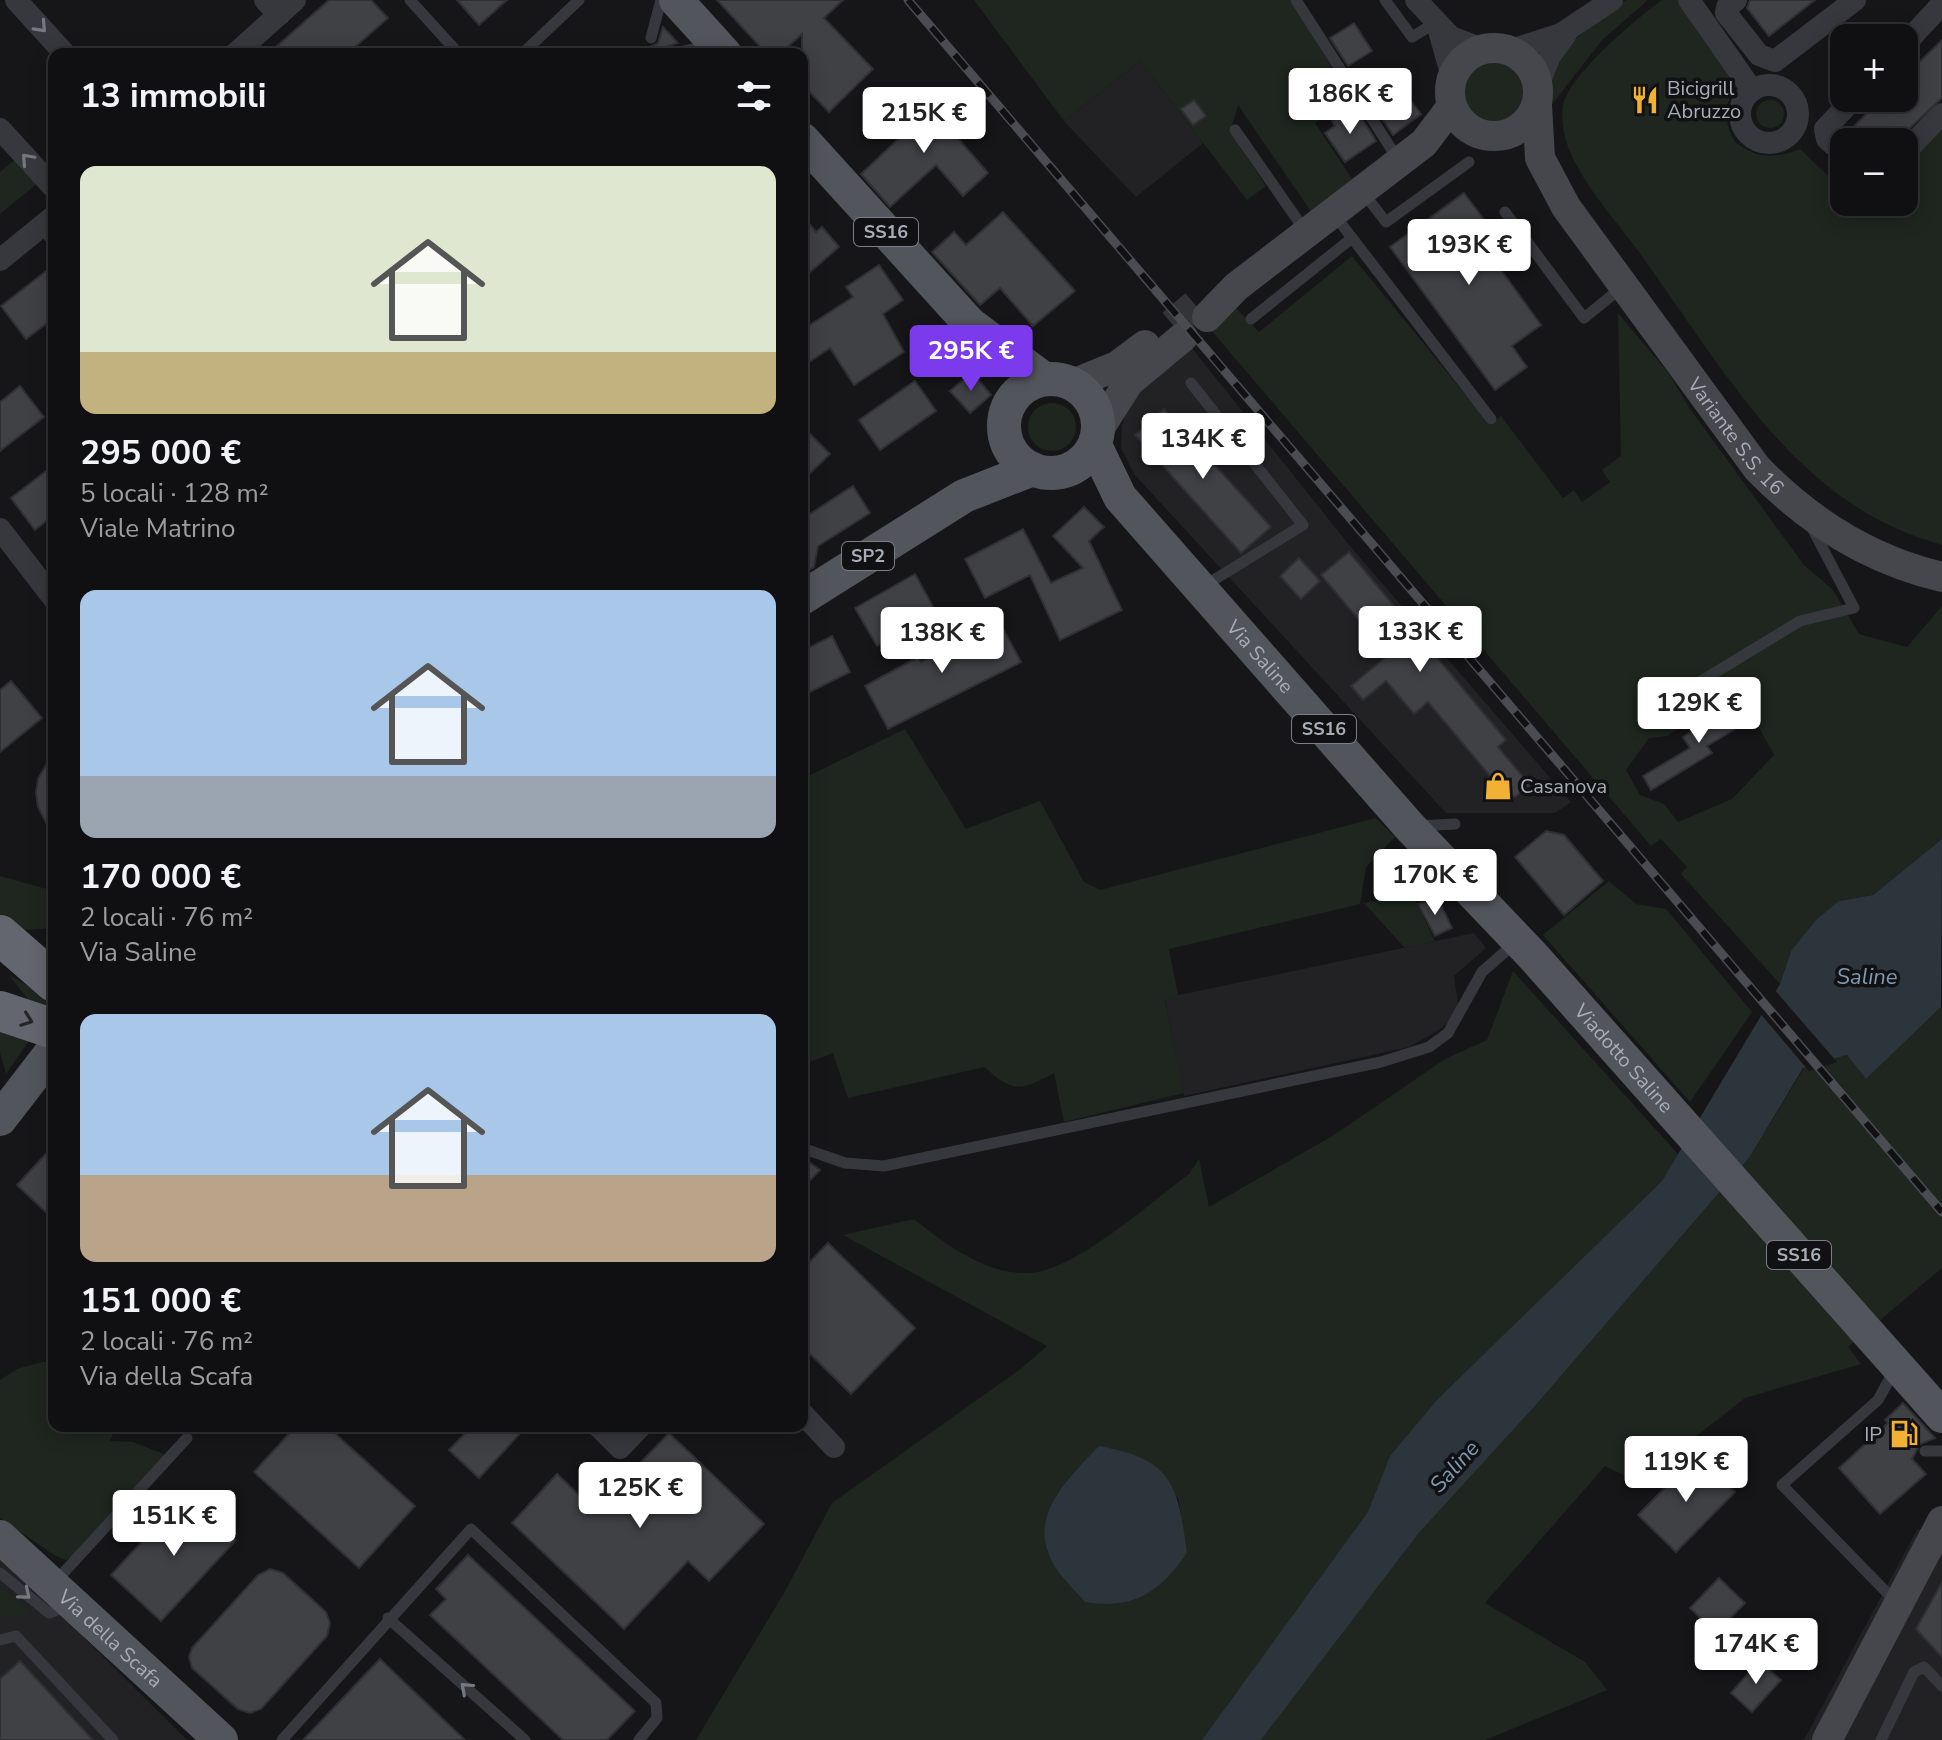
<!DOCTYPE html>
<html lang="it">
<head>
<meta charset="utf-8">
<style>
	body { margin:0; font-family:"Nunito Sans",sans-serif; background:#19191b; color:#f1f3f6; height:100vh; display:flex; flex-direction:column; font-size:30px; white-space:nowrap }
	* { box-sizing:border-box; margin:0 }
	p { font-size:26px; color:#9c9d9f }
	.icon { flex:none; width:44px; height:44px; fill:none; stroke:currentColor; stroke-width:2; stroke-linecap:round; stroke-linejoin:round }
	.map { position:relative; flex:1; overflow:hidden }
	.drawer { position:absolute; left:48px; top:48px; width:760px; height:1384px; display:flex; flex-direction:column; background:#101012; border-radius:16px; box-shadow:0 4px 20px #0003,0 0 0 2px #303032 }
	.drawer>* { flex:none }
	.controls { position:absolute; left:1830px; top:24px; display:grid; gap:16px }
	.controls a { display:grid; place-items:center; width:88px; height:88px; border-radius:16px; background:#101012; box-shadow:0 4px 20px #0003,0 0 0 2px #303032; font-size:40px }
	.price { position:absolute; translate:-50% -68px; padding:0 18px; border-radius:8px; background:#fff; color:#222; font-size:26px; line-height:52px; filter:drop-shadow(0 2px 4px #0008) }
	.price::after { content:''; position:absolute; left:50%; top:48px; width:24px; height:18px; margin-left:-12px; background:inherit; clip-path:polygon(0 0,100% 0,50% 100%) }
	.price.selected { background:#7c3aed; color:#fff }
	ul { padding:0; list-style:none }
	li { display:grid; align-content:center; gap:16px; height:424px; padding:0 32px }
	li span { display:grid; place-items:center; height:248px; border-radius:16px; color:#555 }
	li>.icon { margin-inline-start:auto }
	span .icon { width:144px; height:144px; fill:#fffc; stroke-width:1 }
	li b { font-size:34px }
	h2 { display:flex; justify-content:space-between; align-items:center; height:96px; padding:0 32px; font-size:34px }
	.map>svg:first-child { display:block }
	.built { fill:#222225 }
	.green { fill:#1e261f; fill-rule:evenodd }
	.water { fill:#2c353c }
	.pier { fill:#161618 }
	.building { fill:#404145; stroke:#303034; stroke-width:2 }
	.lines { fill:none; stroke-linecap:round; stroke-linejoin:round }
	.secondary-tunnel { stroke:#333438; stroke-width:30; stroke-dasharray:30 15; stroke-linecap:butt }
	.lane { stroke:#37383d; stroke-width:11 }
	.street { stroke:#37383d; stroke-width:22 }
	.secondary { stroke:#45474d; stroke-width:30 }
	.primary { stroke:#53555c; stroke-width:34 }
	.highway { stroke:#63666e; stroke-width:40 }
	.rail-casing { stroke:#4a4c52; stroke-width:9 }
	.rail { stroke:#111113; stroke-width:6; stroke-dasharray:18; stroke-linecap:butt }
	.oneway { stroke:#757881 }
	.oneway2 { stroke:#26262a }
	.labels { text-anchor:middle; stroke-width:7; stroke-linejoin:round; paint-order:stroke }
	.shield { fill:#111113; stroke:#7b7e86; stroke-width:2 }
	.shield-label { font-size:18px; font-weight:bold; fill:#a8adb8 }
	.poi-label { font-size:20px; fill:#a8adb8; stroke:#111113; text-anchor:start }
	.street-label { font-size:20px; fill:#a8adb8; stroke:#111113 }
	.water-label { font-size:22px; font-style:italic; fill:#7f9bb3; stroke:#111113 }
</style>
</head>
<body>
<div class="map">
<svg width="1942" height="1740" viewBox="0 0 1942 1740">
	<rect width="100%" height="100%" fill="#161618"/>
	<g class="built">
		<path d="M1140 61 1203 143 1136 197 1064 121Z"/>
		<path d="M1191 347 1350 546 1571 802 1555 813H1446L1134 474 1121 448 1122 426 1129 402Z"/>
		<path d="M1474 933 1486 948 1454 976 1458 1004 1455 1014 1442 1028 1409 1047 1184 1096 1165 998Z"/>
		<path d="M1942 1524V1740H1804L1917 1530Z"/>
		<path d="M0 1560 25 1579 187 1740H0Z"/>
	</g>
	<g class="green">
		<path d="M974 0H1292L1349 97 1315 123 1354 182 1312 213 1238 105 1230 132 1266 186 1247 200 1140 61 1064 121Z"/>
		<path d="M1626 0H1648L1602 40 1550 107C1539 57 1591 26 1626 0Z"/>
		<path d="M1662 0H1678L1738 84C1723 103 1723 121 1735 142 1757 159 1775 159 1800 149L1844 191V202H1856L1863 208 1869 202H1904V167L1942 130V545C1892 531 1850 507 1811 472 1748 417 1689 321 1639 252 1614 218 1579 181 1566 141 1563 130 1561 116 1563 105 1570 74 1636 19 1662 0Z"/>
		<circle cx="1494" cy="92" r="36"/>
		<circle cx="1770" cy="114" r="14"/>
		<path d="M17 158 39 182 0 214V172Z"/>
		<path d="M1352 256 1490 425 1501 416 1563 498 1574 490 1582 502 1610 482 1602 470 1621 456 1618 313 1669 374 1690 409 1804 565 1833 590 1859 634 1907 647 1942 606V839L1873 895 1839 901 1791 951 1780 984 1681 874 1687 867 1661 839 1651 846 1210 329 1236 308 1259 332ZM1739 691 1774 755 1732 799 1678 822 1664 804 1640 795 1626 770 1649 738 1667 736Z"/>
		<circle cx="1052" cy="427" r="24"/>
		<path d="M905 729 966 829 1040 801 1084 882 1100 890 1376 818 1395 837 1366 867 1360 904 1169 949 1178 995 1165 999 1184 1093 1064 1122 1054 1073C1023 1090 1012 1094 985 1067L848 1098 833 1053 802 1065V779Z"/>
		<path d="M0 876 54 891V928L24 930 0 919Z"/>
		<path d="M1609 881 1636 904 1666 909 1752 1012 1690 1102 1543 935Z"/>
		<path d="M1412 894 1435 941 1405 948 1364 903Z"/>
		<path d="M1513 971 1678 1154 1662 1181 1491 1349 1390 1456 1369 1512 1202 1740H696L784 1593 832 1503 1022 1368 1047 1346 843 1235 914 1219C945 1244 986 1275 1029 1273 1075 1271 1151 1202 1189 1174L1199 1159 1209 1207 1334 1135 1445 1059 1487 1040ZM1178 1497 1187 1553 1085 1602 1047 1551Z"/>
		<path d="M9 975 48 997 53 1006 30 1002Z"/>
		<path d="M1942 1006V1268L1848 1347 1861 1364 1745 1398 1638 1482 1605 1466 1485 1603 1585 1662 1607 1690 1485 1740H1261L1418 1534 1535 1406 1749 1158 1804 1068 1847 1055 1866 1079Z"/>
		<path d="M0 1025 33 1035 6 1074 0 1052Z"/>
		<path d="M42 1362H54V1426H116L110 1441 133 1442 166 1455 76 1555 66 1560 54 1555 0 1518V1380L17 1369Z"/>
		<path d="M0 1586 32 1613 0 1618Z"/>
	</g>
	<g class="water">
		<path d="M1942 839 1941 1007 1866 1079 1847 1055 1803 1068 1749 1158 1535 1406 1418 1534 1261 1740H1202L1368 1512 1390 1456 1437 1400 1662 1181 1780 984 1791 951 1817 919 1839 901 1873 895Z"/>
		<path d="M1099 1446C1173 1459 1178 1485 1187 1553 1159 1593 1133 1610 1085 1602 1072 1587 1054 1571 1048 1552 1032 1510 1074 1473 1099 1446Z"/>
	</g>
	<path class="pier" d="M1773 988 1837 1062 1809 1071 1759 1012Z"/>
	<g class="building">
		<path d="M329 0H371L388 18 347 54H268Z"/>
		<path d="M457 0H507L479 25Z"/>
		<path d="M717 0H843L824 18 873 69 829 112 802 84V34L780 54H767Z"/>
		<path d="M1750 0H1815L1769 36 1747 8Z"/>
		<path d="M1354 23 1372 51 1348 66 1330 38Z"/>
		<path d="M663 27 678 43 665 47 659 54 652 46 658 43Z"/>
		<path d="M1942 40V98L1895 142H1871L1855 125 1883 98H1904V77Z"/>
		<path d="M1398 84 1421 114 1393 135 1372 103Z"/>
		<path d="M930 94 955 123 949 128 988 173 963 196 936 165 890 207 861 174 907 131 898 120Z"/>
		<path d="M1194 100 1206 116 1193 125 1181 109Z"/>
		<path d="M1349 110 1354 118 1359 114 1376 141 1345 162 1325 133 1335 126 1332 121Z"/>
		<path d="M1464 193 1501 242 1488 252 1541 325 1512 346 1527 367 1495 390 1390 247Z"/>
		<path d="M1003 212 1075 291 1033 326 1000 288 980 305 932 252 954 232 966 245Z"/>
		<path d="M802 215 816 232 822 227 839 247 802 279Z"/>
		<path d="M54 265V318L26 339 1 306Z"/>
		<path d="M879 265 903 300 883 314 904 352 854 385 830 348 802 367V330L853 297 846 287Z"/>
		<path d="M972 372 991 395 970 413 950 391Z"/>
		<path d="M915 381 936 411 880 450 859 420Z"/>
		<path d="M20 386 44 417 0 451V402Z"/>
		<path d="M1164 409 1271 527 1241 553 1135 435Z"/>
		<path d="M802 426 830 454 802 481Z"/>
		<path d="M54 465V515L35 530 11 498Z"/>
		<path d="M853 486 870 513 818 546 814 567 802 574V519Z"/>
		<path d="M1084 507 1104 527 1089 541 1122 610 1060 640 1030 575 985 598 965 559 1023 529 1051 583 1083 568 1053 536Z"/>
		<path d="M1349 552 1506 740 1498 747 1530 785 1515 797 1502 796 1488 780 1491 777 1428 702 1414 714 1386 681 1363 700 1351 686 1388 655 1321 575Z"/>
		<path d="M1299 558 1320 581 1301 599 1280 576Z"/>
		<path d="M915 574 936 612 877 646 855 608Z"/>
		<path d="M999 621 1021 662 888 729 865 686 918 657 921 662Z"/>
		<path d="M832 636 850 672 802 696V651Z"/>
		<path d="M11 681 42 718 0 752V690Z"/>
		<path d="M1738 702 1749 721 1707 746 1712 753 1651 790 1643 776 1690 748 1683 737Z"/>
		<path d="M54 751V838L38 807 36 793 38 779Z"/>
		<path d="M1546 831 1564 835 1603 881 1564 915 1515 857Z"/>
		<path d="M1438 899 1452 928 1435 936 1418 904Z"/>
		<path d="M54 1145V1220L17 1185Z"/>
		<path d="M802 1157 820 1170 802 1189Z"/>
		<path d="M828 1243 915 1328 851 1394 802 1346V1270Z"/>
		<path d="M1903 1403 1935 1438 1920 1444 1912 1459 1926 1474 1880 1514 1839 1468 1888 1423 1885 1420Z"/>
		<path d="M296 1426H327L415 1506 359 1568 254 1472Z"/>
		<path d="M472 1426H527L479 1478 449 1450Z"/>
		<path d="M669 1433 764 1524 709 1581 688 1561 624 1629 512 1523 557 1474 595 1510Z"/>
		<path d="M1697 1455 1735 1492 1676 1552 1638 1515Z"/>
		<path d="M186 1494 236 1540 161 1621 111 1575Z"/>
		<path d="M468 1555 635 1711 607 1740H563L430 1615 446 1599 436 1589Z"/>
		<path d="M270 1569 283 1573 326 1612 330 1623 327 1636 261 1709 250 1713 238 1709 192 1668 189 1657 192 1648 258 1575Z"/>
		<path d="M1719 1578 1745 1603 1716 1633 1690 1608Z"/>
		<path d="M1942 1582V1657L1916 1629Z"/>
		<path d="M380 1659 465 1740H303Z"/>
		<path d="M20 1661 93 1740H0V1679Z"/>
		<path d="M1759 1661 1781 1680 1752 1712 1731 1693Z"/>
	</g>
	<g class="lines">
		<path class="secondary-tunnel" d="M1172 324 1196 304"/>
		<g class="lane">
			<path d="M410 0 459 54"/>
			<path d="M1296 0 1399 161"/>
			<path d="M1385 0 1412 37 1435 23"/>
			<path d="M651 38 661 0"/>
			<path d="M522 54 579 0"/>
			<path d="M670 54 708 46"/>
			<path d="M1235 130 1306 232"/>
			<path d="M1362 191 1386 222 1469 162"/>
			<path d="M1505 212 1584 318 1621 288"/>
			<path d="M1333 213 1491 419"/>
			<path d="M41 227 54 243"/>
			<path d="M1251 319 1352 238"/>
			<path d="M1191 383 1303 525 1204 586"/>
			<path d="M1681 712 1693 686 1800 621 1854 608 1811 526"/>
			<path d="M1418 826 1455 824"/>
			<path d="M802 1148 845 1163 884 1166 1381 1062 1429 1047 1448 1033 1482 972 1515 943"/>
			<path d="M1894 1371 1878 1400 1782 1485 1897 1603"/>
			<path d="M1925 1451H1942"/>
			<path d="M0 1573 49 1613 68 1606"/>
			<path d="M56 1581 187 1438"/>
			<path d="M388 1618 525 1740"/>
			<path d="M0 1640 16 1636 113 1740"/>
			<path d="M282 1740 471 1529 656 1703 657 1718 639 1740"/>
			<path d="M1881 1740 1914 1672 1924 1667 1942 1686"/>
		</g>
		<g class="street">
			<path d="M16 0 65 54"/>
			<path d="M265 0 279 15"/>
			<path d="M1416 0 1451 37 1483 49"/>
			<path d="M1689 0 1752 90"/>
			<path d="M1736 0 1727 7 1726 13 1759 55 1775 61 1855 0"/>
			<path d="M1438 27 1452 77"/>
			<path d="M1904 45 1942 4"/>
			<path d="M1511 50 1561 34 1612 0"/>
			<path d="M235 54 295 0"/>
			<circle cx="1769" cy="114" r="29"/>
			<path d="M1538 85 1550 56 1566 34"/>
			<path d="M0 129 54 188"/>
			<path d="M1904 153 1942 114"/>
			<path d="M1844 154 1827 139 1825 129 1854 98"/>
			<path d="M0 260 54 216"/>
			<path d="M0 529 54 599"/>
			<path d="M802 1413 834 1447"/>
			<path d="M598 1426 620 1448 641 1426"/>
		</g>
		<g class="secondary">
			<circle cx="1494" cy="92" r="44"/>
			<path id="s1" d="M1537 105 1540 158 1566 207 1757 468C1808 521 1870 560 1942 577"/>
			<path d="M1207 317 1236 287 1424 143 1452 106"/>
			<path d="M1073 384 1117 366 1145 345"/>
			<path d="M1099 429 1129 382 1183 337"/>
			<path d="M1827 1740 1942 1521"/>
		</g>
		<g class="primary">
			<path d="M676 0 725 54"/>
			<path d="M802 139 970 324 1044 379"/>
			<circle cx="1051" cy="426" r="47"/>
			<path id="s2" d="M1095 445 1120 497 1409 826 1533 956 1942 1416"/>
			<path d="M802 598 964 496 1033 469"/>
			<path d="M0 1119 54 1049"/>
			<path id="s3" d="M0 1537 221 1740"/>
		</g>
		<g class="highway">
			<path d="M0 935 54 982"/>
			<path d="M0 1011 54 1029"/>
		</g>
		<defs>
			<path id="rail" d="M908 0 1942 1212"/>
		</defs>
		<use href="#rail" class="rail-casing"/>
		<use href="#rail" class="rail"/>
	</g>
	<defs><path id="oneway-chevron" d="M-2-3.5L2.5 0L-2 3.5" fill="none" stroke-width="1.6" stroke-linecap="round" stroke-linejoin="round" transform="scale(2)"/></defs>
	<g class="oneway">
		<use href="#oneway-chevron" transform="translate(41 27) rotate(47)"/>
		<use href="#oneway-chevron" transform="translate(27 159) rotate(-132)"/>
		<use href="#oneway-chevron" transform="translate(25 1594) rotate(40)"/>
		<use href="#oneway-chevron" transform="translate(466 1688) rotate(-138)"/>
	</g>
	<use class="oneway2" href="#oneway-chevron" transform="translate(27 1020) rotate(20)"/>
	<defs>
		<symbol id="restaurant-bare" viewBox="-9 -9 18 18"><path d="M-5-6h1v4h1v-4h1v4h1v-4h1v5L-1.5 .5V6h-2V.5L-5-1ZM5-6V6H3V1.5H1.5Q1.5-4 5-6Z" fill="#f2b134" stroke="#111113" stroke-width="2.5" paint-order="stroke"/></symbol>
		<symbol id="shop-bare" viewBox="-9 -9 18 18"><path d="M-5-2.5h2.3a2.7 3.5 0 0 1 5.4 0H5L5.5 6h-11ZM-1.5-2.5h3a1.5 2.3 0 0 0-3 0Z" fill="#f2b134" stroke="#111113" stroke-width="2.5" paint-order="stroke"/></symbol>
		<symbol id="fuel-bare" viewBox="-9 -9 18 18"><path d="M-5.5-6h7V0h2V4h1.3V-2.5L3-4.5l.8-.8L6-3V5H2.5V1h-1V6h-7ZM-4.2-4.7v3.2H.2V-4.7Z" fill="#f2b134" stroke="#111113" stroke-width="2.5" paint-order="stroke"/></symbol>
	</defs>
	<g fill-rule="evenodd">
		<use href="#restaurant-bare" x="1625" y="80" width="40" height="40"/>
		<use href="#shop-bare" x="1478" y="766" width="40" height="40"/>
		<use href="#fuel-bare" x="1884" y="1414" width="40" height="40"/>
	</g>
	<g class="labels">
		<g class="shield">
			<rect x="854" y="218" width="64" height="28" rx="6"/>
			<rect x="842" y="542" width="52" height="28" rx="6"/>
			<rect x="1292" y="715" width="64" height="28" rx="6"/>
			<rect x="1767" y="1241" width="64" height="28" rx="6"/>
		</g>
		<g class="shield-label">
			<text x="886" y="238">SS16</text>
			<text x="868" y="562">SP2</text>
			<text x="1324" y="735">SS16</text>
			<text x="1799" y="1261">SS16</text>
		</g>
		<g class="poi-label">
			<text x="1667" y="95">Bicigrill<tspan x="1667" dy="23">Abruzzo</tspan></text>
			<text x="1520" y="793">Casanova</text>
			<text x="1882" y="1441" text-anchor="end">IP</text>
		</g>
		<g class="street-label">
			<text dy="7" stroke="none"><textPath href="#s1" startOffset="394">Variante S.S. 16</textPath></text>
			<text dy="7" stroke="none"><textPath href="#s2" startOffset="270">Via Saline</textPath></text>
			<text dy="7" stroke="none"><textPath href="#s2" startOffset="812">Viadotto Saline</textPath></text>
			<text dy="7" stroke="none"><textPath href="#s3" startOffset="150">Via della Scafa</textPath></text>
		</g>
		<g class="water-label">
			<text x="1867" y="984">Saline</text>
			<text transform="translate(1454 1466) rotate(-48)" y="8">Saline</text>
		</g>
	</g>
</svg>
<div class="controls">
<a>+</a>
<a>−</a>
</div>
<b class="price" style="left:1350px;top:136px">186K €</b>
<b class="price" style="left:924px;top:155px">215K €</b>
<b class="price" style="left:1469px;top:287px">193K €</b>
<b class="price selected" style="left:971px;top:393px">295K €</b>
<b class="price" style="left:1203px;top:481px">134K €</b>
<b class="price" style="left:1420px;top:674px">133K €</b>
<b class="price" style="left:942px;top:675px">138K €</b>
<b class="price" style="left:1699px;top:745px">129K €</b>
<b class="price" style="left:1435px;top:917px">170K €</b>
<b class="price" style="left:1686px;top:1504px">119K €</b>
<b class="price" style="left:640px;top:1530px">125K €</b>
<b class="price" style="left:174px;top:1558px">151K €</b>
<b class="price" style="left:1756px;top:1686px">174K €</b>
<section class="drawer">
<h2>13 immobili<svg class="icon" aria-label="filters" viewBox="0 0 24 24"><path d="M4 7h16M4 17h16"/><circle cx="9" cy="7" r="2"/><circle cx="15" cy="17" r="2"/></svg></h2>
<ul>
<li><span style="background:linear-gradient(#dfe7d0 75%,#c2b280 0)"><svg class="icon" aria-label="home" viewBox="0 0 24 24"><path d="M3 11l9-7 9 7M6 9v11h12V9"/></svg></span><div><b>295 000 €</b><p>5 locali · 128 m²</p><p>Viale Matrino</p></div></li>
<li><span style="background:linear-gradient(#a9c7e8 75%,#9aa5b1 0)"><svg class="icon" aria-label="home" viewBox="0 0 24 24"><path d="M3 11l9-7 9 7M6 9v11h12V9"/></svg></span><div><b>170 000 €</b><p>2 locali · 76 m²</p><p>Via Saline</p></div></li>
<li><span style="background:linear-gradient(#a9c7e8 65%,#b9a48a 0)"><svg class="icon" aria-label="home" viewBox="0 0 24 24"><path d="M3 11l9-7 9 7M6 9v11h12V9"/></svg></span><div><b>151 000 €</b><p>2 locali · 76 m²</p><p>Via della Scafa</p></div></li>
</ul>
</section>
</div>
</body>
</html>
